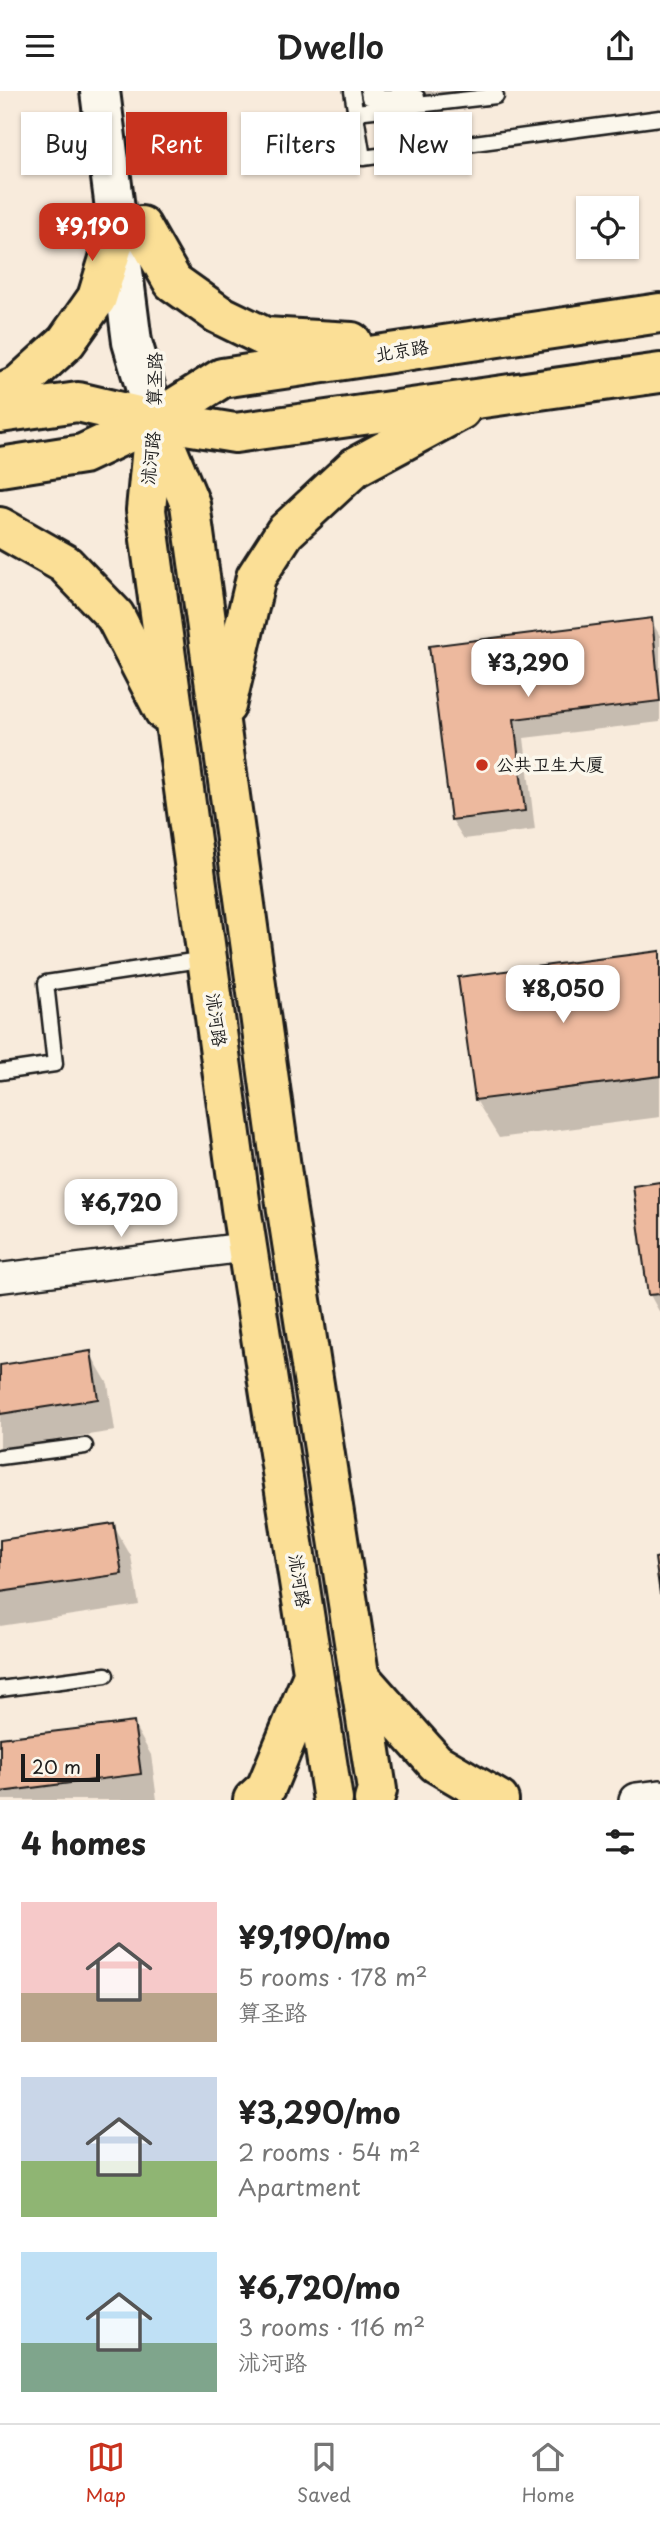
<!DOCTYPE html>
<html lang="en">
<head>
<meta charset="utf-8">
<style>
	body { margin:0; font-family:"Playpen Sans","LXGW WenKai TC",sans-serif; background:#f6f6f6; color:#222; height:100vh; display:flex; flex-direction:column; font-size:26px; white-space:nowrap }
	* { box-sizing:border-box; margin:0 }
	p { font-size:23px; color:#767676 }
	.icon { flex:none; width:38px; height:38px; fill:none; stroke:currentColor; stroke-width:2; stroke-linecap:round; stroke-linejoin:round }
	.map { position:relative; height:1709px; overflow:hidden }
	.drawer { display:flex; flex-direction:column; background:#fff; flex:1 }
	.drawer>* { flex:none }
	.guide { position:absolute; left:21px; top:21px; width:620px; height:63px; display:flex; gap:14px }
	.fabs { position:absolute; left:576px; top:105px; display:grid; gap:14px }
	.fabs a { display:grid; place-items:center; width:63px; height:63px; border-radius:0px; background:#fff; box-shadow:0 2px 5px #0004; font-size:35px }
	.scale { position:absolute; left:21px; bottom:18px; width:79px; box-sizing:border-box; padding-left:7px; border:4px solid #1c1c1c; border-top:0; font-size:19px; line-height:24px; white-space:nowrap; color:#1c1c1c; -webkit-text-stroke:5px #fbf7ec; paint-order:stroke }
	.price { position:absolute; translate:-50% -60px; padding:0 16px; border-radius:14px; background:#fff; color:#222; font-size:23px; line-height:46px; filter:drop-shadow(0 2px 4px #0008) }
	.price::after { content:''; position:absolute; left:50%; top:42px; width:21px; height:16px; margin-left:-10px; background:inherit; clip-path:polygon(0 0,100% 0,50% 100%) }
	.price.active { background:#c8321e; color:#fff }
	ul { padding:0; list-style:none }
	li { display:flex; align-items:center; gap:21px; height:175px; padding:0 21px }
	li span { display:grid; place-items:center; flex:none; width:196px; height:140px; border-radius:0px; color:#555 }
	li>.icon { margin-inline-start:auto }
	span .icon { width:84px; height:84px; fill:#fffc; stroke-width:1 }
	li b { font-size:30px }
	h2 { display:flex; justify-content:space-between; align-items:center; height:84px; padding:0 21px; font-size:30px }
	.pill { padding:0 24px; border-radius:0px; background:#fff; box-shadow:0 2px 5px #0004; font-size:24px; line-height:63px }
	.pill.active { background:#c8321e; color:#fff }
	header { display:flex; justify-content:space-between; align-items:center; height:91px; padding:0 21px; background:#fff; font-size:32px; font-weight:600 }
	.dock { display:flex; justify-content:space-around; align-items:center; height:98px; border-top:2px solid #e0e0e0; background:#fff; font-size:19px; color:#767676 }
	.dock a { display:grid; justify-items:center; gap:4px }
	.dock .active { color:#c8321e }
	.map>svg:first-child { display:block }
	.shadow { fill:#0003 }
	.building { fill:#edb99e; stroke:#1c1c1c; stroke-width:2 }
	.lines { fill:none; stroke-linecap:round; stroke-linejoin:round }
	.service-casing { stroke:#1c1c1c; stroke-width:19 }
	.minor-casing { stroke:#1c1c1c; stroke-width:33 }
	.tertiary-casing { stroke:#1c1c1c; stroke-width:38 }
	.secondary-casing { stroke:#1c1c1c; stroke-width:44 }
	.primary-casing { stroke:#1c1c1c; stroke-width:44 }
	.service { stroke:#fbf7ec; stroke-width:14 }
	.minor { stroke:#fbf7ec; stroke-width:28 }
	.tertiary { stroke:#fbf7ec; stroke-width:33 }
	.secondary { stroke:#fbf7ec; stroke-width:38 }
	.primary { stroke:#fbdf96; stroke-width:38 }
	.poi-dot { fill:#c8321e; stroke:#fbf7ec; stroke-width:2.5 }
	.labels { text-anchor:middle; stroke-width:7; stroke-linejoin:round; paint-order:stroke }
	.street-label { font-size:18px; fill:#1c1c1c; stroke:#fbf7ec }
	.poi-label { font-size:18px; fill:#1c1c1c; stroke:#fbf7ec; text-anchor:start }
</style>
</head>
<body>
<header><svg class="icon" aria-label="menu" viewBox="0 0 24 24"><path d="M4 6h16M4 12h16M4 18h16"/></svg>Dwello<svg class="icon" aria-label="share" viewBox="0 0 24 24"><path d="M12 15V3M7 8l5-5 5 5M5 13v7h14v-7"/></svg></header>
<div class="map">
<svg width="660" height="1709" viewBox="0 0 660 1709">
	<rect width="100%" height="100%" fill="#f8ebdc"/>
	<filter id="ink" filterUnits="userSpaceOnUse"><feTurbulence type="fractalNoise" baseFrequency=".0143" numOctaves="2"/><feDisplacementMap in="SourceGraphic" scale="14" xChannelSelector="R" yChannelSelector="G"/><feConvolveMatrix kernelMatrix="1 2 1 2 8 2 1 2 1" color-interpolation-filters="sRGB"/></filter>
	<g filter="url(#ink)">
		<g class="shadow">
			<path d="M407 0H509L414 13Z"/>
			<path d="M651 529 660 545V631L524 647 535 739 464 748 452 729 431 557Z"/>
			<path d="M660 861V1026L499 1047 476 1009Z"/>
			<path d="M660 1093V1222L650 1204Z"/>
			<path d="M90 1262 108 1293 115 1340 0 1357V1275Z"/>
			<path d="M113 1434 131 1465 139 1514 0 1535V1451Z"/>
			<path d="M133 1632 151 1664 157 1709H0V1649Z"/>
		</g>
		<g class="building">
			<path d="M652 527 660 610 514 628 525 720 451 729 429 555Z"/>
			<path d="M660 860V985L475 1009 458 886Z"/>
			<path d="M660 1091V1203L648 1204 633 1095Z"/>
			<path d="M91 1260 98 1308 0 1323V1274Z"/>
			<path d="M114 1432 122 1483 0 1501V1449Z"/>
			<path d="M660 1466V1503L655 1467Z"/>
			<path d="M134 1631 141 1683 0 1701V1647Z"/>
		</g>
		<g class="lines">
			<defs>
				<g id="service">
					<path d="M352 0 363 67 660 27"/>
					<path d="M368 0 369 6H417"/>
					<path d="M356 21 496 5"/>
					<path d="M0 981 55 973 46 892 206 868"/>
					<path d="M0 1366 85 1355"/>
					<path d="M0 1598 106 1584"/>
				</g>
				<path id="minor" d="M0 1187 248 1156"/>
				<path id="tertiary" d="M636 1709 660 1706"/>
				<path id="secondary" d="M100 0 132 251 155 329"/>
				<g id="primary">
					<path d="M141 135 173 191 218 223 265 246 352 251"/>
					<path d="M0 302 19 294 66 251 97 207 118 138"/>
					<path d="M0 322 78 311 155 329 235 342 660 282"/>
					<path d="M155 329 190 413 286 1113 377 1699 374 1709"/>
					<path d="M154 334 146 419 241 1117 333 1709"/>
					<path d="M0 376 83 363 155 329 222 287 660 222"/>
					<path d="M0 436 65 473 115 525 164 620"/>
					<path d="M226 615 256 486 285 441 355 376 461 319"/>
					<path d="M359 1585 436 1672 499 1709"/>
					<path d="M253 1709 266 1697 313 1584"/>
				</g>
			</defs>
			<use href="#service" class="service-casing"/>
			<use href="#minor" class="minor-casing"/>
			<use href="#tertiary" class="tertiary-casing"/>
			<use href="#secondary" class="secondary-casing"/>
			<use href="#primary" class="primary-casing"/>
			<use href="#service" class="service"/>
			<use href="#minor" class="minor"/>
			<use href="#tertiary" class="tertiary"/>
			<use href="#secondary" class="secondary"/>
			<use href="#primary" class="primary"/>
		</g>
	</g>
	<circle class="poi-dot" cx="482" cy="674" r="7"/>
	<g class="labels">
		<g class="street-label">
			<text transform="translate(402 260) rotate(-9)" y="6">北京路</text>
			<text transform="translate(155 288) rotate(-89)" y="6">算圣路</text>
			<text transform="translate(151 367) rotate(-84)" y="6">沭河路</text>
			<text transform="translate(216 929) rotate(82)" y="6">沭河路</text>
			<text transform="translate(299 1490) rotate(81)" y="6">沭河路</text>
		</g>
		<g class="poi-label">
			<text x="496" y="680">公共卫生大厦</text>
		</g>
	</g>
</svg>
<div class="fabs">
<a><svg class="icon" aria-label="locate" viewBox="0 0 24 24"><circle cx="12" cy="12" r="6"/><path d="M12 2v4M12 18v4M2 12h4M18 12h4"/></svg></a>
</div>
<div class="scale">20 m</div>
<b class="price active" style="left:92px;top:172px">¥9,190</b>
<b class="price" style="left:528px;top:608px">¥3,290</b>
<b class="price" style="left:563px;top:934px">¥8,050</b>
<b class="price" style="left:121px;top:1148px">¥6,720</b>
<div class="guide">
<a class="pill">Buy</a>
<a class="pill active">Rent</a>
<a class="pill">Filters</a>
<a class="pill">New</a>
</div>
</div>
<section class="drawer">
<h2>4 homes<svg class="icon" aria-label="filters" viewBox="0 0 24 24"><path d="M4 7h16M4 17h16"/><circle cx="9" cy="7" r="2"/><circle cx="15" cy="17" r="2"/></svg></h2>
<ul>
<li><span style="background:linear-gradient(#f6c9c9 65%,#b9a48a 0)"><svg class="icon" aria-label="home" viewBox="0 0 24 24"><path d="M3 11l9-7 9 7M6 9v11h12V9"/></svg></span><div><b>¥9,190/mo</b><p>5 rooms · 178 m²</p><p>算圣路</p></div></li>
<li><span style="background:linear-gradient(#c9d6e8 60%,#8fb573 0)"><svg class="icon" aria-label="home" viewBox="0 0 24 24"><path d="M3 11l9-7 9 7M6 9v11h12V9"/></svg></span><div><b>¥3,290/mo</b><p>2 rooms · 54 m²</p><p>Apartment</p></div></li>
<li><span style="background:linear-gradient(#bfe0f5 65%,#7fa58c 0)"><svg class="icon" aria-label="home" viewBox="0 0 24 24"><path d="M3 11l9-7 9 7M6 9v11h12V9"/></svg></span><div><b>¥6,720/mo</b><p>3 rooms · 116 m²</p><p>沭河路</p></div></li>
</ul>
</section>
<nav class="dock">
<a class="active"><svg class="icon" aria-label="map" viewBox="0 0 24 24"><path d="M3 6l6-2 6 2 6-2v14l-6 2-6-2-6 2zM9 4v14M15 6v14"/></svg>Map</a>
<a><svg class="icon" aria-label="saved" viewBox="0 0 24 24"><path d="M7 4h10v16l-5-4-5 4z"/></svg>Saved</a>
<a><svg class="icon" aria-label="home" viewBox="0 0 24 24"><path d="M3 11l9-7 9 7M6 9v11h12V9"/></svg>Home</a>
</nav>
</body>
</html>
